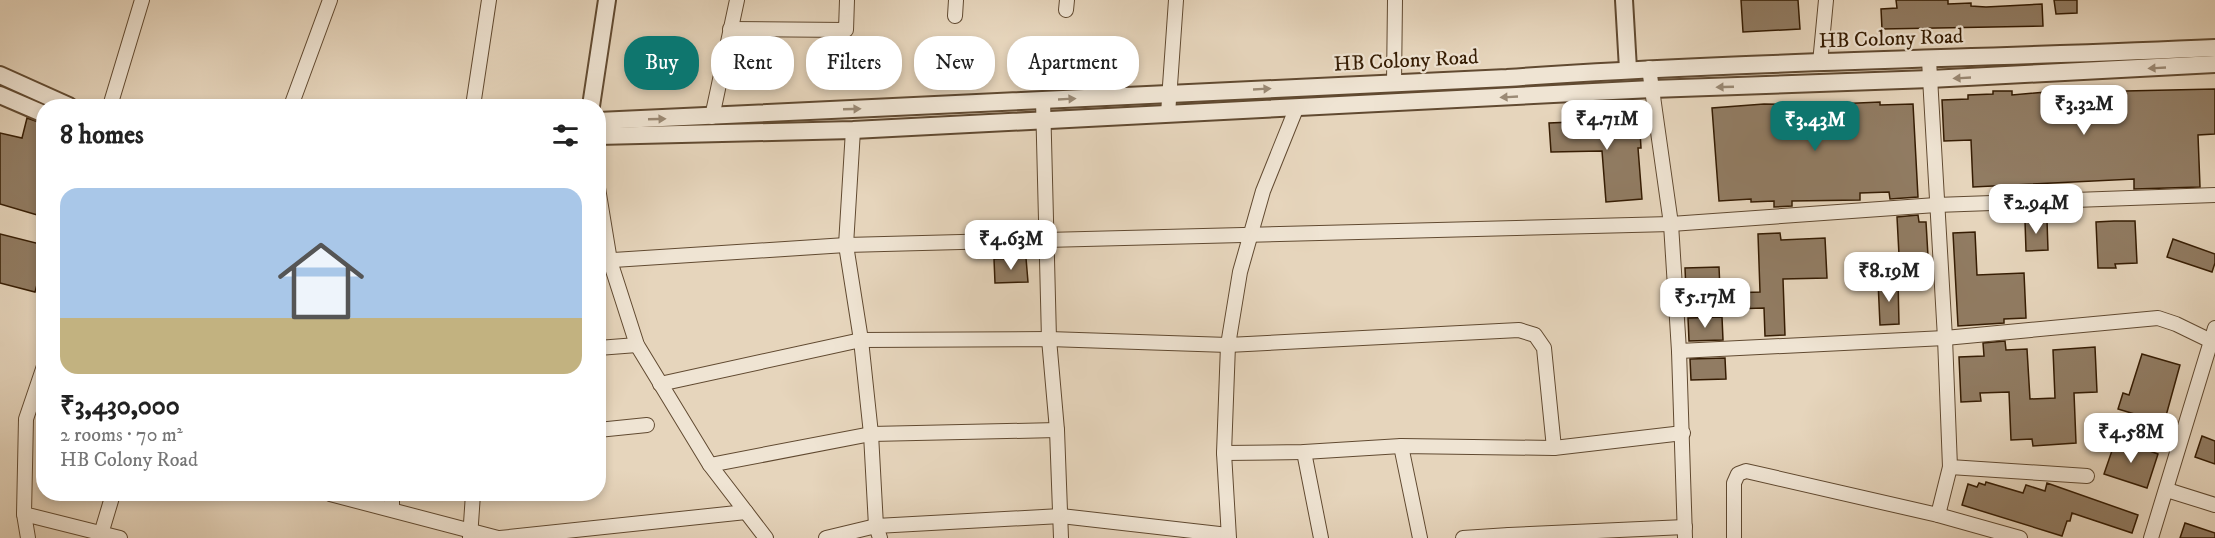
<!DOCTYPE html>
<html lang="en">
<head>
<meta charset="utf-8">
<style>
	body { margin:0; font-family:"IM FELL DW Pica",serif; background:#f6f6f6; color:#222; height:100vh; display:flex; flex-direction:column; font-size:22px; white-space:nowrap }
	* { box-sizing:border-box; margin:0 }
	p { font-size:20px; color:#767676 }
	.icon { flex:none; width:33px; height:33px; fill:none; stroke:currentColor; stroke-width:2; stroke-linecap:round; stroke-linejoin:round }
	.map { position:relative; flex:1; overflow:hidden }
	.details { position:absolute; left:36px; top:99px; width:570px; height:402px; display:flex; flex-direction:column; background:#fff; border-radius:24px; box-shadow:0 3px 9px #0003 }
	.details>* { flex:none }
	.top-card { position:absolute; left:624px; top:36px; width:570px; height:54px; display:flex; gap:12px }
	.price { position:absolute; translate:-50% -51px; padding:0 14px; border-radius:12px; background:#fff; color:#222; font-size:20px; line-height:39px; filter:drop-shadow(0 2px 3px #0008) }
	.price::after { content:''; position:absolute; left:50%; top:36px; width:18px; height:14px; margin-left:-9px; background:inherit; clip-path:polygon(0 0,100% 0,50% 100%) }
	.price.active { background:#0f766e; color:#fff }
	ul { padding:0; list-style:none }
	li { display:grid; align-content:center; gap:12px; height:318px; padding:0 24px }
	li+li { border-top:2px solid #e0e0e0 }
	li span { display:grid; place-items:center; height:186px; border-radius:18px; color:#555 }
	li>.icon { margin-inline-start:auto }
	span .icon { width:108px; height:108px; fill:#fffc; stroke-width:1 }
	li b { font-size:26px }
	h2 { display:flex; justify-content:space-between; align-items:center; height:72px; padding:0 24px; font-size:26px }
	.chip { padding:0 21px; border-radius:24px; background:#fff; box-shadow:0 3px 9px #0003; font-size:21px; line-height:54px }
	.chip.active { background:#0f766e; color:#fff }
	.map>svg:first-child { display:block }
	.building { fill:#917c63; stroke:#351c03; stroke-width:1.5 }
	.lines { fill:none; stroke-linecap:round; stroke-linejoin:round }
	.minor-casing { stroke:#614a31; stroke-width:16 }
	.tertiary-casing { stroke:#614a31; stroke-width:20 }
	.minor { stroke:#efe4d3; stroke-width:14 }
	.tertiary { stroke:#efe4d3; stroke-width:16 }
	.oneway { fill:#9b8a75 }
	.labels { text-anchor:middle; stroke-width:4.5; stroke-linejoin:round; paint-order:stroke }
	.street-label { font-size:21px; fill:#351c03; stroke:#efe4d3 }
</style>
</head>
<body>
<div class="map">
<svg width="2215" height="538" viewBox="0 0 2215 538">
	<rect width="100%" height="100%" fill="#e6d5bc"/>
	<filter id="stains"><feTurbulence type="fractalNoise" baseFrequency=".00333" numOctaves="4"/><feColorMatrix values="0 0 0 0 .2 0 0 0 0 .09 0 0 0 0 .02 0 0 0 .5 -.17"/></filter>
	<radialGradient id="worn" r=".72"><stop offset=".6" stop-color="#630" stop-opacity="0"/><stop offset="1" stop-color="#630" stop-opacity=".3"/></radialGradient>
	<g class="building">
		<path d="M1741 0H1798L1800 29 1743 32Z"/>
		<path d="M1896 0H1948V4L1971 3V6L1986 7 2042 4 2043 26 1882 29 1881 9 1897 8Z"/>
		<path d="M2054 0H2077V13L2056 14Z"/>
		<path d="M2080 89V92L2215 89V134L2198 135 2200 187 2134 189V179L1973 187 1971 140 1944 141 1942 100 1968 99V95L1993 94V91H2012V95Z"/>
		<path d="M1880 102V105L1913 104 1918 197 1890 199 1889 192 1860 193V200L1792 201V206L1774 207V201L1751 202V199L1719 201 1712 108 1764 104 1813 105Z"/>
		<path d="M1639 115 1641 148H1638L1642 199 1606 202 1602 151 1551 152 1549 123 1596 121V117Z"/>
		<path d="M27 118 44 124V217L0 204V133L22 138Z"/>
		<path d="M1918 215 1919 222H1926L1929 273 1900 274 1897 217Z"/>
		<path d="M2047 220 2048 250 2026 251 2025 221Z"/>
		<path d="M2114 221H2135L2137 263 2115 264 2116 268H2098L2096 222Z"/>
		<path d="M1975 232 1977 275 2024 273 2026 318 2004 319V323L1958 326 1953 233Z"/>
		<path d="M1780 233 1781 240 1825 238 1827 278 1783 279 1785 335 1765 336 1764 308 1732 309 1731 293 1760 292 1758 234Z"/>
		<path d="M0 234 44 245V259L35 292 0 283Z"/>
		<path d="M2173 239 2215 254V263L2212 272 2167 257Z"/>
		<path d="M1026 258 1028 282 995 283 994 259Z"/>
		<path d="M1719 267 1720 289 1686 291 1685 268Z"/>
		<path d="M1878 281H1898L1899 324 1880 325Z"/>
		<path d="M1722 317 1723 340 1689 341 1688 318Z"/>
		<path d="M2005 341 2006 350 2027 349 2030 399 2055 398 2053 350 2095 347 2097 392 2074 393 2076 443 2033 446 2032 439 2011 440 2009 392 1980 393 1981 401 1961 402 1959 357 1984 356 1983 343Z"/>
		<path d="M2142 354 2180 365 2164 423 2118 409 2123 393 2129 395Z"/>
		<path d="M1725 358 1726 379 1691 380 1690 359Z"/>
		<path d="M2202 436 2215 441V464L2195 457Z"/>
		<path d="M2116 439 2158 454 2147 488 2104 474Z"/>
		<path d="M1986 482 2023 493 2026 485 2045 491 2047 483 2138 515 2132 533 2072 513 2070 521H2067L2062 536 1962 505 1968 484 1977 487 1979 483 1985 485Z"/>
		<path d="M2185 523 2215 533V538H2180Z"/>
	</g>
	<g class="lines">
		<defs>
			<g id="minor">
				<path d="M1066 10 1067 0"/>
				<path d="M955 16 956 0"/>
				<path d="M730 29 846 30 847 0"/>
				<path d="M1929 60 1945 338 1950 467 2087 476"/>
				<path d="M1820 63 1826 0"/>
				<path d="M1649 68 1671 224 1679 351 1685 538"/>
				<path d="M1394 83 1395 0"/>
				<path d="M1043 100 1049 339 1057 430 1061 538"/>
				<path d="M110 106 142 0"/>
				<path d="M291 106 330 0"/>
				<path d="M473 106 489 0"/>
				<path d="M1168 114 1176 0"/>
				<path d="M712 117 737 0"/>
				<path d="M853 130 846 245 861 340 871 434 876 526 880 538"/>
				<path d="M598 188 610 261 637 345 710 465 766 538"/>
				<path d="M598 261 846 245 1671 224 1936 205 2215 195"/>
				<path d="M598 348 637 345"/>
				<path d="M1679 351 1945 338 2158 318 2176 324 2211 341"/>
				<path d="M44 366 26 419 24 514 120 538"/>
				<path d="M660 384 861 340 1049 339 1228 345 1519 330 1535 335 1544 348 1554 448"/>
				<path d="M598 430 647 425"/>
				<path d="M1401 446 1420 538"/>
				<path d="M1304 452 1321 538"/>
				<path d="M1224 453 1304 452 1401 446 1554 448 1683 433"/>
				<path d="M710 465 871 434 1057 430"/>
				<path d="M2167 490 2215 505"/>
				<path d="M330 494 498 538"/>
				<path d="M392 509V494"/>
				<path d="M24 514 28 538"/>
				<path d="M1938 515 1950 467"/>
				<path d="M101 534 113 494"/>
				<path d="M1509 535 1685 527"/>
				<path d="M470 538 473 494"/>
				<path d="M500 538 746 512"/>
				<path d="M826 538 876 526 1061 516 1228 535"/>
				<path d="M1229 538 1224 453 1228 345 1240 272 1263 191 1296 109"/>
				<path d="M1463 538 1509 535 1510 538"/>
				<path d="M1734 538V483L1738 474 1746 471 1938 515 2020 538"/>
				<path d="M2151 538 2215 328"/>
			</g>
			<g id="tertiary">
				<path d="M1624 0 1628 69"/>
				<path d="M0 75 69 106"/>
				<path d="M0 95 44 114"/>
				<path d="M591 106 607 0"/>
				<path d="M598 121 1507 78C1743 61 1979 59 2215 48"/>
				<path d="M598 136 853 130 1652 89 1930 79 2215 64"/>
			</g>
		</defs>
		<use href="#minor" class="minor-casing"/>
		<use href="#tertiary" class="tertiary-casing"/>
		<use href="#minor" class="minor"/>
		<use href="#tertiary" class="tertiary"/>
	</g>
	<defs><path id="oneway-solid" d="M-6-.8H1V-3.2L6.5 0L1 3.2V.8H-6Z" transform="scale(1.5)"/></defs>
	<g class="oneway">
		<use href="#oneway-solid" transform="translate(2157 68) rotate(177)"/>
		<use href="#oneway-solid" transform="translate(1962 78) rotate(177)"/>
		<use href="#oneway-solid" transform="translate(1725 87) rotate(178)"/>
		<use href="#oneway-solid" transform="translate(1262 89) rotate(-3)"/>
		<use href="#oneway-solid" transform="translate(1509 97) rotate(177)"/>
		<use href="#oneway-solid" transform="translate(1067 99) rotate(-3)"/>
		<use href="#oneway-solid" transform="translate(852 109) rotate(-2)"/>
		<use href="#oneway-solid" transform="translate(657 119) rotate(-2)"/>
	</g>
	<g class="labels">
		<g class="street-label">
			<text transform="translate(1891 38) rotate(-2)" y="7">HB Colony Road</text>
			<text transform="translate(1406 60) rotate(-3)" y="7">HB Colony Road</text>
		</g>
	</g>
	<rect width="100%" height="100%" filter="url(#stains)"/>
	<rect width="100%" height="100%" fill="url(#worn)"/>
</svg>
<b class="price" style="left:2084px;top:136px">₹3.32M</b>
<b class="price" style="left:1607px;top:151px">₹4.71M</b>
<b class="price active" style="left:1815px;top:152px">₹3.43M</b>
<b class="price" style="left:2036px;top:235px">₹2.94M</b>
<b class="price" style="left:1011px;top:271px">₹4.63M</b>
<b class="price" style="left:1889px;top:303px">₹8.19M</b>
<b class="price" style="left:1705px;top:329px">₹5.17M</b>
<b class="price" style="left:2131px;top:464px">₹4.58M</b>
<div class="top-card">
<a class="chip active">Buy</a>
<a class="chip">Rent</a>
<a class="chip">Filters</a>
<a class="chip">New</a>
<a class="chip">Apartment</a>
</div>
<section class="details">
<h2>8 homes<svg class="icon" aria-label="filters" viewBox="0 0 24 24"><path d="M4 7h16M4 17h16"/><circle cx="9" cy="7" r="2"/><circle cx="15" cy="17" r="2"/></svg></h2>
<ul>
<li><span style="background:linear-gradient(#a9c7e8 70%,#c2b280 0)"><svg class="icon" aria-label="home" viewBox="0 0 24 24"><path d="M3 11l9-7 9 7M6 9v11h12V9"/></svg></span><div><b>₹3,430,000</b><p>2 rooms · 70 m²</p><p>HB Colony Road</p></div></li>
</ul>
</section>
</div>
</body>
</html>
